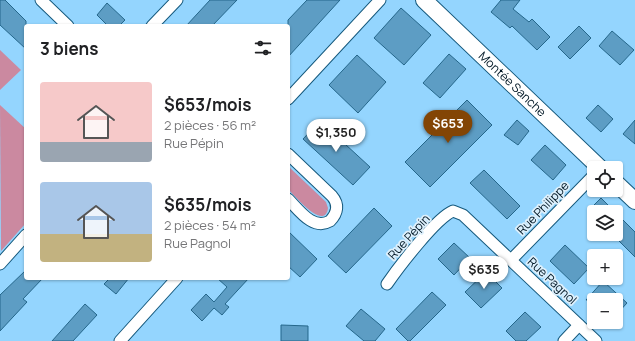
<!DOCTYPE html>
<html lang="fr">
<head>
<meta charset="utf-8">
<style>
	body { margin:0; font-family:Manrope,sans-serif; background:#f6f6f6; color:#202124; height:100vh; display:flex; flex-direction:column; font-size:15px; white-space:nowrap }
	* { box-sizing:border-box; margin:0 }
	p { font-size:13px; color:#757577 }
	.icon { flex:none; width:22px; height:22px; fill:none; stroke:currentColor; stroke-width:2; stroke-linecap:round; stroke-linejoin:round }
	.map { position:relative; flex:1; overflow:hidden }
	.sheet { position:absolute; left:24px; top:24px; width:266px; height:256px; display:flex; flex-direction:column; background:#fff; border-radius:4px; box-shadow:0 1px 3px #0004 }
	.sheet>* { flex:none }
	.tools { position:absolute; left:587px; top:161px; display:grid; gap:8px }
	.tools a { display:grid; place-items:center; width:36px; height:36px; border-radius:4px; background:#fff; box-shadow:0 1px 3px #0004; font-size:20px }
	.price { position:absolute; translate:-50% -34px; padding:0 9px; border-radius:14px; background:#fff; color:#222; font-size:13px; line-height:26px; filter:drop-shadow(0 1px 2px #0008) }
	.price::after { content:''; position:absolute; left:50%; top:24px; width:12px; height:9px; margin-left:-6px; background:inherit; clip-path:polygon(0 0,100% 0,50% 100%) }
	.price.on { background:#834505; color:#fff }
	ul { padding:0; list-style:none }
	li { display:flex; align-items:center; gap:12px; height:100px; padding:0 16px }
	li span { display:grid; place-items:center; flex:none; width:112px; height:80px; border-radius:4px; color:#555 }
	li>.icon { margin-inline-start:auto }
	span .icon { width:48px; height:48px; fill:#fffc; stroke-width:1 }
	li b { font-size:17px }
	h2 { display:flex; justify-content:space-between; align-items:center; height:48px; padding:0 16px; font-size:17px }
	.map>svg:first-child { display:block }
	.green { fill:#cb89a0 }
	.building { fill:#5d9dc4; stroke:#25678b }
	.lines { fill:none; stroke-linecap:round; stroke-linejoin:round }
	.street-casing { stroke:#15597d; stroke-width:13 }
	.secondary-casing { stroke:#15597d; stroke-width:18 }
	.street { stroke:#fff; stroke-width:11 }
	.secondary { stroke:#fff; stroke-width:16 }
	.labels { text-anchor:middle; stroke-width:3.5; stroke-linejoin:round; paint-order:stroke }
	.street-label { font-size:12px; fill:#001725; stroke:#ddf0fc }
</style>
</head>
<body>
<div class="map">
<svg width="635" height="341" viewBox="0 0 635 341">
	<rect width="100%" height="100%" fill="#94d5fe"/>
	<g class="green">
		<path d="M0 50 21 70 0 90Z"/>
		<path d="M0 105 26 129V223L1 251Z"/>
		<path d="M288 166 326 202 328 208C325 232 294 195 288 189Z"/>
	</g>
	<g class="building">
		<path d="M0 0H5L26 21V49L0 25Z"/>
		<path d="M210 0H237L212 26H186Z"/>
		<path d="M307 0H340L288 57V20Z"/>
		<path d="M501 0H520L513 9 529 22 532 19 550 37 537 50 512 26 510 28 491 12Z"/>
		<path d="M107 3 125 20 119 26H108L97 15Z"/>
		<path d="M401 8 431 35 404 65 374 38Z"/>
		<path d="M579 26 591 38 570 59 558 47Z"/>
		<path d="M612 31 634 50 620 65 599 46Z"/>
		<path d="M449 54 466 69 440 98 423 83Z"/>
		<path d="M357 55 386 82 358 113 329 85Z"/>
		<path d="M467 100 492 125 430 187 405 162Z"/>
		<path d="M598 105 613 119 601 132 586 118Z"/>
		<path d="M517 120 529 131 518 145 504 135Z"/>
		<path d="M635 120V144L623 134Z"/>
		<path d="M320 121 370 167 353 185 303 139Z"/>
		<path d="M545 145 566 165 553 180 531 160Z"/>
		<path d="M484 170 520 206 507 219 470 183Z"/>
		<path d="M601 198 615 212H587Z"/>
		<path d="M374 208 392 226 346 273 328 256Z"/>
		<path d="M616 213 635 232V257L616 238Z"/>
		<path d="M288 231 317 259 300 277 288 266Z"/>
		<path d="M454 243 470 258 454 275 438 259Z"/>
		<path d="M565 245 589 268 574 284 550 261Z"/>
		<path d="M26 270V278H43L23 299 27 302 0 331V295Z"/>
		<path d="M486 272 502 288 481 308 465 292Z"/>
		<path d="M110 278H129L116 294 104 284Z"/>
		<path d="M217 278H249L225 304 229 307 222 315 214 308 202 321 191 310 206 294 214 302 227 287Z"/>
		<path d="M603 281 627 303 616 315V300H586Z"/>
		<path d="M432 292 446 305 410 341H408L396 329Z"/>
		<path d="M85 304 97 315 73 341H52Z"/>
		<path d="M361 309 385 329 375 341H364L346 326Z"/>
		<path d="M525 312 541 327 526 341H516L506 331Z"/>
		<path d="M281 325 308 326V341H281Z"/>
	</g>
	<g class="lines">
		<defs>
			<g id="street">
				<path d="M41 0 68 26"/>
				<path d="M152 26 177 0"/>
				<path d="M288 99 380 0"/>
				<path d="M288 154 332 196C339 204 338 213 330 221 313 231 299 210 288 199"/>
				<path d="M511 260 594 175"/>
				<path d="M0 264 26 235"/>
				<path d="M387 284C398 268 436 218 453 211L463 215 596 341"/>
				<path d="M120 341 177 278"/>
				<path d="M564 341 579 325"/>
			</g>
			<g id="secondary">
				<path id="s1" d="M424 0 600 168"/>
				<path d="M616 183 635 201"/>
			</g>
		</defs>
		<use href="#street" class="street-casing"/>
		<use href="#secondary" class="secondary-casing"/>
		<use href="#street" class="street"/>
		<use href="#secondary" class="secondary"/>
	</g>
	<g class="labels">
		<g class="street-label">
			<text dy="4" stroke="none"><textPath href="#s1" startOffset="122">Montée Sanche</textPath></text>
			<text transform="translate(543 208) rotate(-46)" y="4">Rue Philippe</text>
			<text transform="translate(409 237) rotate(-48)" y="4">Rue Pépin</text>
			<text transform="translate(552 281) rotate(43)" y="4">Rue Pagnol</text>
		</g>
	</g>
</svg>
<div class="tools">
<a><svg class="icon" aria-label="locate" viewBox="0 0 24 24"><circle cx="12" cy="12" r="6"/><path d="M12 2v4M12 18v4M2 12h4M18 12h4"/></svg></a>
<a><svg class="icon" aria-label="layers" viewBox="0 0 24 24"><path d="M12 4l9 5-9 5-9-5zM3 14l9 5 9-5"/></svg></a>
<a>+</a>
<a>−</a>
</div>
<b class="price on" style="left:448px;top:144px">$653</b>
<b class="price" style="left:336px;top:153px">$1,350</b>
<b class="price" style="left:484px;top:290px">$635</b>
<section class="sheet">
<h2>3 biens<svg class="icon" aria-label="filters" viewBox="0 0 24 24"><path d="M4 7h16M4 17h16"/><circle cx="9" cy="7" r="2"/><circle cx="15" cy="17" r="2"/></svg></h2>
<ul>
<li><span style="background:linear-gradient(#f6c9c9 75%,#9aa5b1 0)"><svg class="icon" aria-label="home" viewBox="0 0 24 24"><path d="M3 11l9-7 9 7M6 9v11h12V9"/></svg></span><div><b>$653/mois</b><p>2 pièces · 56 m²</p><p>Rue Pépin</p></div></li>
<li><span style="background:linear-gradient(#a9c7e8 65%,#c2b280 0)"><svg class="icon" aria-label="home" viewBox="0 0 24 24"><path d="M3 11l9-7 9 7M6 9v11h12V9"/></svg></span><div><b>$635/mois</b><p>2 pièces · 54 m²</p><p>Rue Pagnol</p></div></li>
</ul>
</section>
</div>
</body>
</html>
